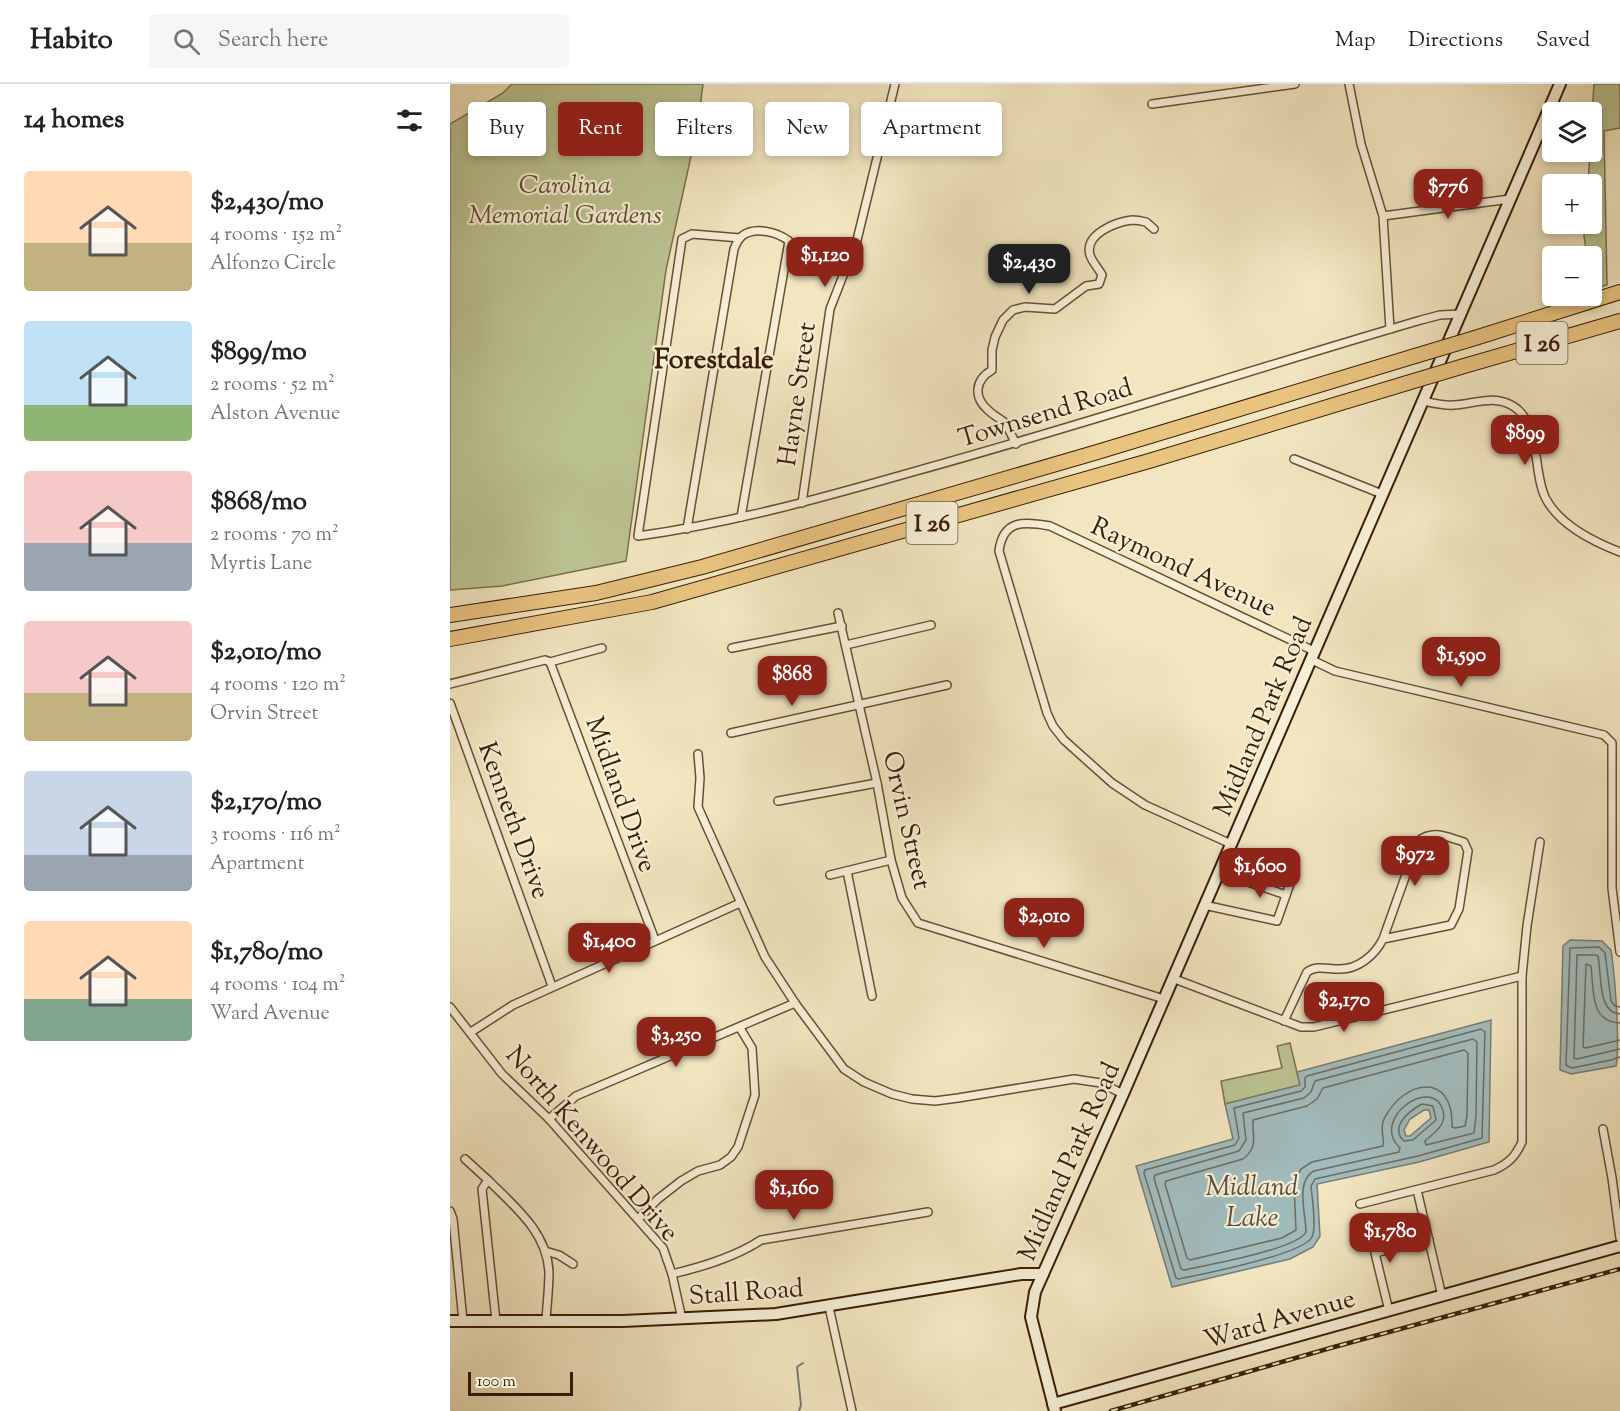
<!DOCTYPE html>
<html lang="en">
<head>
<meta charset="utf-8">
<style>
	body { margin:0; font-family:"Sorts Mill Goudy",serif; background:#f6f6f6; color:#222; height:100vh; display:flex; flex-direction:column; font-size:22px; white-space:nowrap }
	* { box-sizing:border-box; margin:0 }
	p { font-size:20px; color:#767676 }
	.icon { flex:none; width:33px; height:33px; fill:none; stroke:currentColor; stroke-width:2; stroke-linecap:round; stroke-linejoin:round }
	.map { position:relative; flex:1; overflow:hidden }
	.drawer { display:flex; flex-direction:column; background:#fff; width:450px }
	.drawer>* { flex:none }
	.hud { position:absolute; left:18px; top:18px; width:570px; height:54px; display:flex; gap:12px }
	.buttons { position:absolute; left:1092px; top:18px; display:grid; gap:12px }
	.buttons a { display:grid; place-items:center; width:60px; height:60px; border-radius:6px; background:#fff; box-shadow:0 3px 9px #0003; font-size:30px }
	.scale { position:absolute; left:18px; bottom:15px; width:105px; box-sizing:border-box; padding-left:6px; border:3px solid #3a1d03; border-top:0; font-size:16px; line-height:21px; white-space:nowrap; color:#3a1d03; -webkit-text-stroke:4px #f7efd7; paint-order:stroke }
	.price { position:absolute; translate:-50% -51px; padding:0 14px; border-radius:12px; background:#8f2418; color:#fff; font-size:20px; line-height:39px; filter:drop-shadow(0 2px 3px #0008) }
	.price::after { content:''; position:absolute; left:50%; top:36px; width:18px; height:14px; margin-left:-9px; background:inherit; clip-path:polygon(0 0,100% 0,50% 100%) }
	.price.on { background:#222; color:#fff }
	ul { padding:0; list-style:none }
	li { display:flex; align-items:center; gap:18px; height:150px; padding:0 24px }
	li span { display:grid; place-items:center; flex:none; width:168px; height:120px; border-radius:6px; color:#555 }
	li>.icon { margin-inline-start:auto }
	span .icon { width:72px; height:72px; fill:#fffc; stroke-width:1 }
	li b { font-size:26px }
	h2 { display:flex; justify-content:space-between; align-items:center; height:72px; padding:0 24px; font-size:26px }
	.chip { padding:0 21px; border-radius:6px; background:#fff; box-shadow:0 3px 9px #0003; font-size:21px; line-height:54px }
	.chip.on { background:#8f2418; color:#fff }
	header { display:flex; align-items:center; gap:36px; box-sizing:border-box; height:84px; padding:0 30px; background:#fff; border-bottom:2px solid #e0e0e0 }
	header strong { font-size:28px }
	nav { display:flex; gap:33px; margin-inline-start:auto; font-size:21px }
	.search { width:420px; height:54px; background:#f6f6f6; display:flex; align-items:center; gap:15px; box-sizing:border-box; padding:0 21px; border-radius:6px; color:#767676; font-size:22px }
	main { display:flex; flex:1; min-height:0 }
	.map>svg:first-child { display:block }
	.green { fill:#bcc492; stroke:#7b704a; stroke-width:1.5 }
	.water { fill:#a1bcbe; stroke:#787c73; stroke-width:1.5; fill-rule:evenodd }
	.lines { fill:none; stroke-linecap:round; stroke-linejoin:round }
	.shore { stroke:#6e6c60; stroke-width:1.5 }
	.stream { stroke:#787c73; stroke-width:2 }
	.street-casing { stroke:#684f32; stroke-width:10 }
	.secondary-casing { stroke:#3a1d03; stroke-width:14 }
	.highway-casing { stroke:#3a1d03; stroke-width:16 }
	.street { stroke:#f7efd7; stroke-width:7 }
	.secondary { stroke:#f7efd7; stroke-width:10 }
	.highway { stroke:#e9c380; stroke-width:14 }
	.rail-casing { stroke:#3a1d03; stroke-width:4.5 }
	.rail { stroke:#f7efd7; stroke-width:2; stroke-dasharray:7; stroke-linecap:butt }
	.highway-bridge-casing { stroke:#3a1d03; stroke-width:16; stroke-linecap:butt }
	.highway-bridge { stroke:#e9c380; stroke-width:14 }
	.labels { text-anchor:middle; stroke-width:4.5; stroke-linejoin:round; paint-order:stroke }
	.shield { fill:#f7efd7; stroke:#735c43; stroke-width:1.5 }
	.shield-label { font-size:24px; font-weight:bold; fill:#3a1d03 }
	.park-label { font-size:26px; font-style:italic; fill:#614f2e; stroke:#f7efd7 }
	.street-label { font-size:26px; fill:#3a1d03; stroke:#f7efd7 }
	.neighbourhood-label { font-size:27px; font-weight:bold; fill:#3a1d03; stroke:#f7efd7 }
	.water-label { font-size:27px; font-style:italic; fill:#594d3b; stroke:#f7efd7 }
</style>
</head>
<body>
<header>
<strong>Habito</strong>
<div class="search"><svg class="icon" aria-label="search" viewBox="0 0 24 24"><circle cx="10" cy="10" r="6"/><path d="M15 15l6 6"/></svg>Search here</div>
<nav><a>Map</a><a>Directions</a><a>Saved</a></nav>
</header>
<main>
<section class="drawer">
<h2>14 homes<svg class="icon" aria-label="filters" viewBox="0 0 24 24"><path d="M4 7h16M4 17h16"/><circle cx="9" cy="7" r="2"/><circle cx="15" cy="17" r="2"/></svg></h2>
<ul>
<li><span style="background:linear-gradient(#ffd9b3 60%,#c2b280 0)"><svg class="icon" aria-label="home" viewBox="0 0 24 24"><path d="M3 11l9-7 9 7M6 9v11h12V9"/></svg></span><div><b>$2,430/mo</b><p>4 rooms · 152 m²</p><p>Alfonzo Circle</p></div></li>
<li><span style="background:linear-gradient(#bfe0f5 70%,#8fb573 0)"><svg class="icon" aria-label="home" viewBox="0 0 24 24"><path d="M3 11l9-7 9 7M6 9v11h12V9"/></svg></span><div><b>$899/mo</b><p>2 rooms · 52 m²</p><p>Alston Avenue</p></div></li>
<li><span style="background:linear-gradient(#f6c9c9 60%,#9aa5b1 0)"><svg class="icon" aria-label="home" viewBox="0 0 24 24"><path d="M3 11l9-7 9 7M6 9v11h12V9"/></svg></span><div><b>$868/mo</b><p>2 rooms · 70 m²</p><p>Myrtis Lane</p></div></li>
<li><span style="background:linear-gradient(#f6c9c9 60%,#c2b280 0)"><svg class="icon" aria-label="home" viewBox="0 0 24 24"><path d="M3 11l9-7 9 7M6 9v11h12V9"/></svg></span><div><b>$2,010/mo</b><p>4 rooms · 120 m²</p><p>Orvin Street</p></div></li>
<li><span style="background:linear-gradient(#c9d6e8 70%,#9aa5b1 0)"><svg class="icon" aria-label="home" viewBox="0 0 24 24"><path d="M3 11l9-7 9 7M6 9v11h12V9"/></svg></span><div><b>$2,170/mo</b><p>3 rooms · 116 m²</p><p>Apartment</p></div></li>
<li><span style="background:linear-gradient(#ffd9b3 65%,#7fa58c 0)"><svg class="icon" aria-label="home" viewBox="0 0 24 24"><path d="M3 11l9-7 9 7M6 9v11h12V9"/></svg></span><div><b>$1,780/mo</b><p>4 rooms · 104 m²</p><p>Ward Avenue</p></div></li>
</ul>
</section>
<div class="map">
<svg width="1170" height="1327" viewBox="0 0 1170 1327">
	<rect width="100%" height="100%" fill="#f2e6c1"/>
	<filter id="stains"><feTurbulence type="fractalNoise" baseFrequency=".00333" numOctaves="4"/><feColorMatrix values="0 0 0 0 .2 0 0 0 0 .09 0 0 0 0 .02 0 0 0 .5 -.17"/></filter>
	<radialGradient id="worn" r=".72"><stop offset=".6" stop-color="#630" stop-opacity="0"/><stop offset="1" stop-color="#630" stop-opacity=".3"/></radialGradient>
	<g class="green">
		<path d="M62 0H253L247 45 216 186 176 477 52 502 0 506V40L53 9Z"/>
		<path d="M1144 0H1170V44L1154 47 1157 201 1142 205V172H1137L1134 152 1135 140H1142V100H1138Z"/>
		<path d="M840 959 850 1001 775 1020 771 997 832 984 827 962Z"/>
	</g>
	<g class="water">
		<path d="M1120 856 1152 857 1161 866C1165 891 1170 961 1166 982L1121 990 1110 986 1113 862Z"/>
		<path d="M1041 936 1039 1058 969 1078 867 1100 870 1152 863 1163 840 1175 722 1203 686 1082 783 1055 775 1020 850 1001 847 988ZM974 1026H979L981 1034 960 1052H956L954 1046 960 1035Z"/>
	</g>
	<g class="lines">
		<g class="shore">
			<path d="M1170 923 1165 922 1161 917 1155 869 1149 863 1120 864 1116 981 1122 984 1161 976 1170 973"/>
			<path d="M1170 930C1147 929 1152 890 1148 872L1146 871H1127L1124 974 1127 975 1170 965"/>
			<path d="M1170 939C1139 938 1144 904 1141 882L1136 880 1133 963 1136 964 1170 956"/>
			<path d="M1031 945 1035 948 1032 1054 968 1072 865 1095 861 1102C862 1114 867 1143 862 1153 853 1171 753 1190 729 1195L726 1194 694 1089 695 1086 785 1061 789 1054 784 1024 851 1007 855 1003V994L857 992Z"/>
			<path d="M1023 955 1027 958 1026 1032 1024 1049 976 1061 975 1057C985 1048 997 1041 993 1027 983 990 919 1035 950 1064L949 1068 864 1087C845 1096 856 1130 856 1148 848 1165 757 1181 734 1186L731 1185 704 1094 705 1091 789 1067 796 1056 793 1029 854 1014 861 1008 865 997Z"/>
			<path d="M1014 966 1018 969 1017 1032 1015 1042 1005 1044 1002 1043C1004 987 954 995 934 1035 929 1045 935 1053 933 1062L862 1078 851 1085 844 1100 846 1146 832 1154 740 1176 737 1174 715 1100 716 1097 793 1075C809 1063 802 1052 803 1036L857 1022 867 1015 873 1004Z"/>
			<path d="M972 1020 983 1022 986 1036 963 1056 954 1057C939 1043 959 1027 972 1020Z"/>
		</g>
		<path class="stream" d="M349 1327 351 1321 347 1283 353 1279"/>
		<defs>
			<g id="street">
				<path d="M899 0 911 60 933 132 940 245"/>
				<path d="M702 20 845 0"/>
				<path d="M933 132 1060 115"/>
				<path d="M290 154 242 150 232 155 188 452C283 439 375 413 466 387 636 340 803 285 971 236L990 231 1010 230"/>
				<path d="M973 317C983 319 994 322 1004 321 1024 320 1044 310 1063 322 1092 340 1082 389 1096 415 1110 441 1144 458 1170 468"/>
				<path d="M566 360C562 353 559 344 554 338 549 334 543 331 538 326 523 313 525 296 542 286V266L545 253 553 236 563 226 575 223 605 225 636 202 649 200 652 191C649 185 642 178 640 171 634 150 666 138 682 136 686 136 692 137 696 138L704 145"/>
				<path d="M844 375 932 410"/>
				<path d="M352 419 380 225 407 156 445 0"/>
				<path d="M237 445 284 165C286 160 288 155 292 152 305 142 327 148 339 157L291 433"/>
				<path d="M388 529 427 699 441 776 452 814 468 839 714 915"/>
				<path d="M396 561 481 541"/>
				<path d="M282 564 392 542"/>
				<path d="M860 575 885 587 1154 651 1162 659V804L1170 868"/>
				<path d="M100 578 205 856"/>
				<path d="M0 600 95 576 100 578 152 564"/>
				<path d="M0 619 102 902"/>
				<path d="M281 649 497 601"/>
				<path d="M248 670 250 694 248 723 315 873 345 919 394 985 414 998 442 1010 462 1015 485 1017 508 1014 624 995 651 999 673 1010"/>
				<path d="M328 717 427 699"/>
				<path d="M781 760 695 721 662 699 614 656 603 642 597 629 549 467C553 436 573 437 600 442L864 567"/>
				<path d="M397 787 422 912"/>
				<path d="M380 791 441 776"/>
				<path d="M792 796 836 811"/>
				<path d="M754 821 827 837 840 800"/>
				<path d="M722 894 851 943H864L1072 892"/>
				<path d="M0 923 52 990 99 1035 213 1164 222 1190 232 1235"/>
				<path d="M834 937 857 888C867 881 877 885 888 885 908 886 925 871 933 855L968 757C984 745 996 753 1014 758L1018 767 1009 825 1001 841 933 855"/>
				<path d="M21 948 63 921 290 819"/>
				<path d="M99 1035 126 1012 345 919"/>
				<path d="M1153 1045 1162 1094 1170 1154"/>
				<path d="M15 1075 38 1096"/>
				<path d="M967 1106 992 1212"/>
				<path d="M910 1120 1044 1086C1059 1079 1065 1073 1072 1058V892L1077 842 1090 758"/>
				<path d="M0 1127 3 1135 13 1237"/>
				<path d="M188 1135 208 1115 231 1097 248 1087 270 1081 281 1073 288 1063 305 1011 302 964 290 944"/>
				<path d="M95 1167 109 1171 123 1180"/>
				<path d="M222 1190C252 1183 285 1173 311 1156L478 1128"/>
				<path d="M379 1223 402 1327"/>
				<path d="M939 1227 925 1169 979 1156"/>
				<path d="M46 1237 32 1105 38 1096C65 1123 97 1148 99 1188 99 1204 97 1220 96 1236"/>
			</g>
			<g id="secondary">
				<path d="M0 1237H173L326 1230 571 1190H593"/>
				<path d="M603 1320 1170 1162"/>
				<path d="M605 1327 581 1233 585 1208 673 1010 1110 0"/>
			</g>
			<g id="highway">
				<path d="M1025 254 1170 208"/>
				<path d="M1014 282 1170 237"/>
				<path d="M0 531 146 509 252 483 644 369 965 272"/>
				<path d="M0 555 202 518 699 377 957 299"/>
			</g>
		</defs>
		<use href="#street" class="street-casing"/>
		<use href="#secondary" class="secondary-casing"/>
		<use href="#highway" class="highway-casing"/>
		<use href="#street" class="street"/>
		<use href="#secondary" class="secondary"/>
		<use href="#highway" class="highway"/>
		<defs>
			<path id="rail" d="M661 1327 884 1263 1170 1185"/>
		</defs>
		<use href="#rail" class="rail-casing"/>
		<use href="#rail" class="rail"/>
		<defs>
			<g id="highway-bridge">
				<path d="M965 272 1025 254"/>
				<path d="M957 299 1014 282"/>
			</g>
		</defs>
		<use href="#highway-bridge" class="highway-bridge-casing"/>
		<use href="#highway-bridge" class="highway-bridge"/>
	</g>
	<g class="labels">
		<g class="shield">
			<rect x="1066.5" y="238" width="51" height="42" rx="4.5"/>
			<rect x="456.5" y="418" width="51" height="42" rx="4.5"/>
		</g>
		<g class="shield-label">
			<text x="1092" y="267">I 26</text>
			<text x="482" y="447">I 26</text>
		</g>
		<g class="park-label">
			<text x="115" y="109">Carolina<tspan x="115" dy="30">Memorial Gardens</tspan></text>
		</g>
		<g class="street-label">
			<text transform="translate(346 310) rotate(-82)" y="9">Hayne Street</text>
			<text transform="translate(595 328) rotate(-17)" y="9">Townsend Road</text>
			<text transform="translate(734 482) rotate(25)" y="9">Raymond Avenue</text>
			<text transform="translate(812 632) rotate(-67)" y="9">Midland Park Road</text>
			<text transform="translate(172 710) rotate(70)" y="9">Midland Drive</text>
			<text transform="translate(65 736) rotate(70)" y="9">Kenneth Drive</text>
			<text transform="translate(458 736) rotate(77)" y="9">Orvin Street</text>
			<text transform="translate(143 1059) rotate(49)" y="9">North Kenwood Drive</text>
			<text transform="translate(618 1077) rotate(-66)" y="9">Midland Park Road</text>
			<text transform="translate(296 1207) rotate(-4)" y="9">Stall Road</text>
			<text transform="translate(829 1234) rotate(-16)" y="9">Ward Avenue</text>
		</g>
		<g class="neighbourhood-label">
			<text x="264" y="284">Forestdale</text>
		</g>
		<g class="water-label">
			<text x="802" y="1111">Midland<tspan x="802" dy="31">Lake</tspan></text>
		</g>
	</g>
	<rect width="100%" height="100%" filter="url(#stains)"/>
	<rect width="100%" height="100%" fill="url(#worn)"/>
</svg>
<div class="buttons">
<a><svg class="icon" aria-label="layers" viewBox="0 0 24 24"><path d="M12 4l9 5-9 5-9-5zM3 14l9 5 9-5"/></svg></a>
<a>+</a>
<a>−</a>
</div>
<div class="scale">100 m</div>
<b class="price" style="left:998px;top:136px">$776</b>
<b class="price" style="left:375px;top:204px">$1,120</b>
<b class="price on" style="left:579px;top:211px">$2,430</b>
<b class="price" style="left:1075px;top:382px">$899</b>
<b class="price" style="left:1011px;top:604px">$1,590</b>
<b class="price" style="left:342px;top:623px">$868</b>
<b class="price" style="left:965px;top:803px">$972</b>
<b class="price" style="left:810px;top:815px">$1,600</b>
<b class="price" style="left:594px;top:865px">$2,010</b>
<b class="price" style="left:159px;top:890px">$1,400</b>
<b class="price" style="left:894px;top:949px">$2,170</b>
<b class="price" style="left:226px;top:984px">$3,250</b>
<b class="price" style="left:344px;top:1137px">$1,160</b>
<b class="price" style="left:940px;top:1180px">$1,780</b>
<div class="hud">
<a class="chip">Buy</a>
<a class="chip on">Rent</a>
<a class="chip">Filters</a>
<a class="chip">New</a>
<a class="chip">Apartment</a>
</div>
</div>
</main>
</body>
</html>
